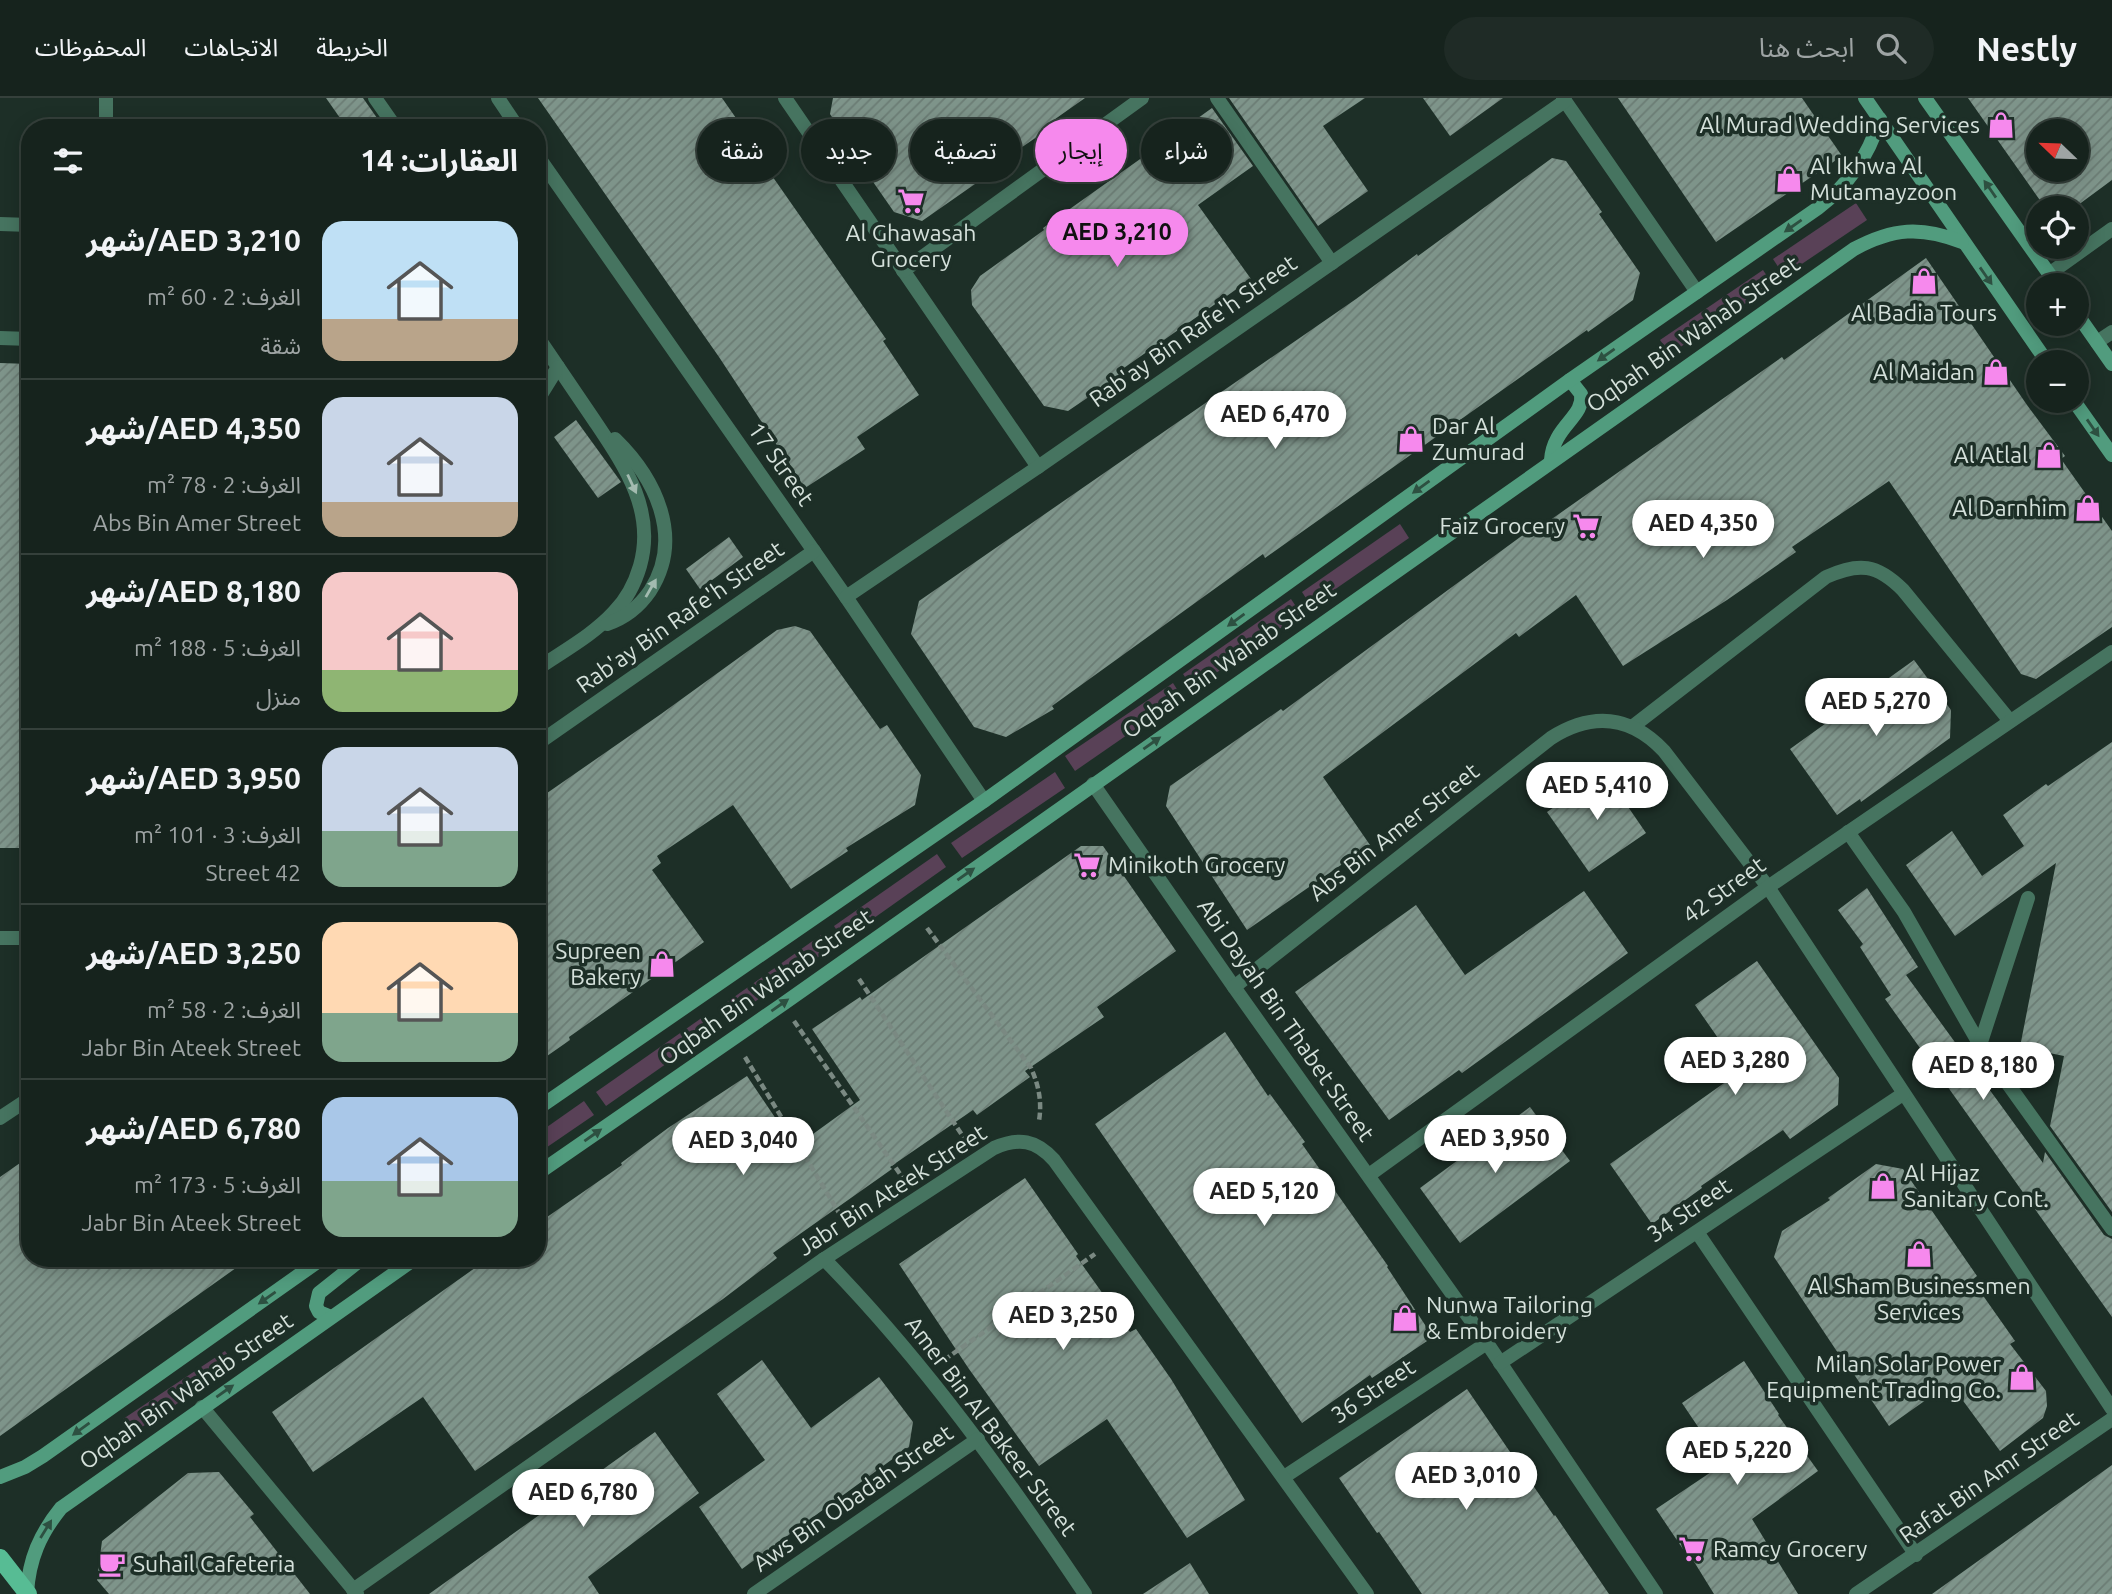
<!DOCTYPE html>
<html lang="ar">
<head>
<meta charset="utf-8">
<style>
	body { margin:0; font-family:Ubuntu,"Noto Sans Arabic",sans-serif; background:#1f2b26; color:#f1f3f6; direction:rtl; height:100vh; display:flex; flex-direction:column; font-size:26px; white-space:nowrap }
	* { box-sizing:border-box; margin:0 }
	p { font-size:23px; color:#9ea4a4 }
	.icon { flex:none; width:38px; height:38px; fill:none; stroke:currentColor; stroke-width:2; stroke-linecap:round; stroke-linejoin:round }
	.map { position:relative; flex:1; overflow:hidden; direction:ltr }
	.panel { position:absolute; left:21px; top:21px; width:525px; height:1148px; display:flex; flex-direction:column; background:#16231d; border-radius:28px; box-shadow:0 4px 18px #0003,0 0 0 2px #35403b; direction:rtl }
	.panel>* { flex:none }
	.guide { position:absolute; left:567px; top:21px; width:665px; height:63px; direction:rtl; display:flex; gap:14px }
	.needle { width:46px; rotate:293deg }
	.controls { position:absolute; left:2026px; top:21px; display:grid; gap:14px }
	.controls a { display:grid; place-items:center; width:63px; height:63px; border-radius:50%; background:#16231d; box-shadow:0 4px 18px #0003,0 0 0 2px #35403b; font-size:35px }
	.price { position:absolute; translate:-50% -60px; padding:0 16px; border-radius:24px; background:#fff; color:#222; font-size:23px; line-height:46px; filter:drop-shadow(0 2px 4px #0008) }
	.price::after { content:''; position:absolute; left:50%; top:42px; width:21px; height:16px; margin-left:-10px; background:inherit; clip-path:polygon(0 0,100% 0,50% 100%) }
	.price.active { background:#f689ed; color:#111 }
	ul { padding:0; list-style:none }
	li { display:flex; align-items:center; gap:21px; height:175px; padding:0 28px }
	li+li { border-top:2px solid #35403b }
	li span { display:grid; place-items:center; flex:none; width:196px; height:140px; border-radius:21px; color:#555 }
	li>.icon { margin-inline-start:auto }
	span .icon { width:84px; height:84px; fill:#fffc; stroke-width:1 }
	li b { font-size:30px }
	h2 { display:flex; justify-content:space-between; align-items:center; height:84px; padding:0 28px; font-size:30px }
	.chip { padding:0 24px; border-radius:32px; background:#16231d; box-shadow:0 4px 18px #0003,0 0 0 2px #35403b; font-size:24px; line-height:63px }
	.chip.active { background:#f689ed; color:#111 }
	header { display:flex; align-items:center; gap:42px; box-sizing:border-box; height:98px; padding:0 35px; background:#16231d; border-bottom:2px solid #35403b }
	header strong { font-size:33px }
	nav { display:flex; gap:38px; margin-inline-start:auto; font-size:24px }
	.search { width:490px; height:63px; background:#1f2b26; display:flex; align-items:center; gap:18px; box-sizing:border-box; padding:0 24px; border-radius:38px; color:#9ea4a4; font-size:26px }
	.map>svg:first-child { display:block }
	.grass { fill:#594157 }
	.building { fill:url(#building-hatch); fill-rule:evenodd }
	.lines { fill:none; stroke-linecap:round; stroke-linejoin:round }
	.path { stroke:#7a8982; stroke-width:4.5; stroke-dasharray:7 3.5; stroke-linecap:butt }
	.lane { stroke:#467460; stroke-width:14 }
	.street { stroke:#467460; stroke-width:14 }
	.secondary { stroke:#519c7e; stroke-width:14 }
	.primary { stroke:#57bc94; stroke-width:18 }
	.oneway { fill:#2d5041 }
	.oneway2 { fill:#a3bbb0 }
	.labels { text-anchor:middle; stroke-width:7; stroke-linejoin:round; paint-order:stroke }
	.poi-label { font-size:23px; fill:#d5e1db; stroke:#1d2f27; text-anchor:end }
	.street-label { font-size:23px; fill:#d5e1db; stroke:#1d2f27 }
</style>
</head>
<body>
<header>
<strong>Nestly</strong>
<div class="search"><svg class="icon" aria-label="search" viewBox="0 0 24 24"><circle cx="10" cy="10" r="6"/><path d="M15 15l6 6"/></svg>ابحث هنا</div>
<nav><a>الخريطة</a><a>الاتجاهات</a><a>المحفوظات</a></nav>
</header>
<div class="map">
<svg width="2112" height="1496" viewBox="0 0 2112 1496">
	<defs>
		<pattern id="building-hatch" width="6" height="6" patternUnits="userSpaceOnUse" patternTransform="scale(1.75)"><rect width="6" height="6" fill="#7e948a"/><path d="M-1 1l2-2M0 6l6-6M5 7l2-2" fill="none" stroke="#6b7c74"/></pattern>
	</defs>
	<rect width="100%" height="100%" fill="#1d2f27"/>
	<g class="grass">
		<path d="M1856 105 1867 122 1784 178 1773 161Z"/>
		<path d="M1763 172 1773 187 1670 256 1660 242Z"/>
		<path d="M1400 426 1409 440 1311 508 1302 494Z"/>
		<path d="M1291 501 1301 516 1193 591 1183 576Z"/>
		<path d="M1173 585 1182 599 1075 673 1065 658Z"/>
		<path d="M1055 674 1065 690 962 760 951 745Z"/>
		<path d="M937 756 946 769 843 842 834 828Z"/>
		<path d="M821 837 831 850 729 922 720 909Z"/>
		<path d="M703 919 713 933 606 1008 596 994Z"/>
		<path d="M584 1003 594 1017 537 1056V1036Z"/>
		<path d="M225 1253 235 1267 133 1335 123 1321Z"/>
	</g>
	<g class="building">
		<path d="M326 0H363L384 30H347Z"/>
		<path d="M538 0H722L759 53 756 55 886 241 883 243 919 297 857 339 865 351 805 390 719 259Z"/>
		<path d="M833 0H1085L1041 31 1044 34 973 83 975 86 922 123 894 114 862 68 863 67 830 16Z"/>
		<path d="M1229 0H1365L1323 28 1368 93 1318 128Z"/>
		<path d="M1423 0H1503L1450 38Z"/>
		<path d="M1618 0H1802L1842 58 1716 144Z"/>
		<path d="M1968 0H2112V82L2074 110 2044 108ZM2039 33H2077V72H2039Z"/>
		<path d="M1212 10 1253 68 1198 107 1251 181 1121 272 1124 275 1068 313 1044 308 972 207 971 192 980 178 1044 132 1043 130Z"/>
		<path d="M1552 60 1566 63 1602 114 1599 116 1640 175 1633 202 1588 234 1587 232 1265 460 1263 456 1052 608 1054 611 1006 639 974 629 911 536 919 503 1356 201 1417 156 1418 158Z"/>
		<path d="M1926 160 2027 307 2065 358 2061 361 2112 433V529L2036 581 2021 576 1889 383 1792 449 1796 454 1727 502 1623 568 1576 497 1519 539 1516 535 1323 679 1370 747 1247 832 1166 708 1170 688 1281 611 1283 613 1527 434 1529 437 1782 259 1784 262Z"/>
		<path d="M0 265 30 266V750H0Z"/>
		<path d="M576 322 621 384 598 400 554 339Z"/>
		<path d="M729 439 743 459 700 491 686 471Z"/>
		<path d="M795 528 810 533 880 631 887 627 921 677 915 707 846 750 848 753 791 791 733 707 657 758 661 765 652 772 704 844 569 939 570 942 537 965V702L661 616 777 532Z"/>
		<path d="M1914 562 1951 612 1950 640 1861 704 1860 701 1837 717 1790 651Z"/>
		<path d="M2112 644V1114L2050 1028 2064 958 2020 949 2056 765 1955 838 1906 767 1952 733 1982 778 2024 748 2003 717 2046 686 2048 688Z"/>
		<path d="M1604 674 1646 735 1589 774 1547 714Z"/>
		<path d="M1081 748H1103L1176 853 1097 909 1104 919 1025 973 1030 979 977 1017 973 1012 890 1069 892 1071 773 1155 777 1160 723 1201 475 1373 423 1299 313 1374 272 1314 489 1160H537V1126L622 1067 621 1065 668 1030 747 978 795 1049 860 1002 812 931 860 899 862 902Z"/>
		<path d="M1867 790 1918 869 1906 877 2043 1065 2045 1054 2104 1137 2112 1141V1219L1885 901 1891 897 1860 849 1863 846 1838 812Z"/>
		<path d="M1584 793 1628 855 1462 975 1459 972 1389 1022 1295 894 1416 807 1465 877Z"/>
		<path d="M1757 863 1839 980 1838 1007 1790 1041 1783 1032 1701 1088 1702 1090 1652 1126 1610 1066 1741 973 1695 907Z"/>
		<path d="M1225 934 1268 998 1270 996 1305 1044 1302 1046 1388 1168 1387 1169 1433 1239 1372 1280 1370 1277 1302 1325 1095 1026Z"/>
		<path d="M1530 1009 1570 1063 1460 1145 1420 1090Z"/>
		<path d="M30 1058V1160H250L0 1338V1079Z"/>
		<path d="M1876 1066 1903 1071 1977 1178 1972 1182 2015 1243 2010 1246 2046 1293 2047 1308 2043 1320 2000 1353 1950 1285 1889 1328 1849 1269 1848 1270 1774 1159 1782 1133 1830 1102 1828 1100Z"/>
		<path d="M1025 1080 1078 1156 1076 1158 1130 1234 1136 1231 1171 1281 1245 1402 1187 1440 1107 1321 1039 1368 969 1271 899 1166Z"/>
		<path d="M762 1262 811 1330 879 1279 913 1324 909 1349 742 1471 699 1409 765 1362 717 1296Z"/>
		<path d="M1744 1263 1779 1316 1778 1317 1818 1373 1752 1421 1798 1496H1714L1693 1462 1691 1463 1656 1411 1723 1366 1682 1305Z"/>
		<path d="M1467 1291 1554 1418 1555 1417 1609 1496H1422L1379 1434 1377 1435 1339 1380Z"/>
		<path d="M655 1334 699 1395 588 1479 599 1496H429Z"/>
		<path d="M2112 1367V1496H1932Z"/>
		<path d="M219 1374 254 1416 250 1419 310 1496H109L97 1482 102 1443 188 1375Z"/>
		<path d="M1190 1465 1209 1496H1143Z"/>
	</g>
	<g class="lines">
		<g class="path">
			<path d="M927 830 1031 970C1039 988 1042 1004 1039 1023"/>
			<path d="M859 881 966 1043"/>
			<path d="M794 923 905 1083"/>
			<path d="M745 959 844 1123"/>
			<path d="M944 1262 1095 1156"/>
		</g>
		<g class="lane">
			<path d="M106 0V30"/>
			<path d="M375 0 396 30"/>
			<path d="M1217 0 1332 165"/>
			<path d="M106 26 294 27"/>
			<path d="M0 126 30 127"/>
			<path d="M537 238C556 266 575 294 594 322 624 367 656 412 640 468 635 485 627 501 614 514 593 537 563 553 537 571"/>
			<path d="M0 240 30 241"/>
			<path d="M2097 244 2112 234"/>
			<path d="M537 303 558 269"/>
			<path d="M607 526C625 520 639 509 650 493 684 440 656 381 615 341"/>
			<path d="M1848 734 1904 814 1980 947 2112 1131"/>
			<path d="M0 840H30"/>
			<path d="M1980 947 2028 800"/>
		</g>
		<g class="street">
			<path d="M498 0 518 30"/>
			<path d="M785 0 1038 369"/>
			<path d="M1563 0 1697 194"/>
			<path d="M537 57 846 499 984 703"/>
			<path d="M903 173 1142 0"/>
			<path d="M2049 176 2112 131"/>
			<path d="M846 499 1038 369 1565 3"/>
			<path d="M1632 629 1826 479C1859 464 1877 466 1903 492L2010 623"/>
			<path d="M537 646 814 453"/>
			<path d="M1093 686 1234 889 1487 1245 1656 1496"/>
			<path d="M1234 889 1551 640C1592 614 1630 617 1664 653L1768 789 2112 1311"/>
			<path d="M0 1020 30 1000"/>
			<path d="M1369 1077 1768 789 2112 554"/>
			<path d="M1697 1134 1916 1457"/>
			<path d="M824 1161C924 1263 1006 1378 1085 1496"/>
			<path d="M1500 1265 1903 996"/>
			<path d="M202 1309 357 1496"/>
			<path d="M1284 1379 1487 1245"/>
			<path d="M353 1492 824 1161 994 1050C1019 1039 1036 1042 1054 1062L1367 1496"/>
			<path d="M754 1496 978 1341"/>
			<path d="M1856 1496 2112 1321"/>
		</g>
		<g class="secondary">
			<path d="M1865 0 2047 264"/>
			<path d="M1925 0 2057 187"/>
			<path d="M2077 216 2112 266"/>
			<path d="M2074 303 2112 357"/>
			<path d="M1551 362C1553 328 1585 319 1581 296L1570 282"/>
			<path d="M537 1011 984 703 1570 282 1818 110C1849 86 1868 59 1880 21"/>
			<path d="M537 1076 783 906 1854 151C1893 130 1921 128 1962 144"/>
			<path d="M331 1219 319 1214 316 1208 319 1195 363 1160"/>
			<path d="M0 1379 25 1369 43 1358 323 1160"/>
			<path d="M27 1495C29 1461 40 1436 61 1410L416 1160"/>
		</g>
		<path class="primary" d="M0 1460 28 1496"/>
	</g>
	<defs><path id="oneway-solid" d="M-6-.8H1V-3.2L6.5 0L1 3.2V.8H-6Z" transform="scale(1.75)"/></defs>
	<g class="oneway">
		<use href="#oneway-solid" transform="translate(1990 91) rotate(-125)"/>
		<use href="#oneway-solid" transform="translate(1793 128) rotate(145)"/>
		<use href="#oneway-solid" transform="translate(1986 178) rotate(55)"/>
		<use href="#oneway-solid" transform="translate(1606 257) rotate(145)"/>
		<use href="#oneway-solid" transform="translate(2093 330) rotate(55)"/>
		<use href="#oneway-solid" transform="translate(1421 389) rotate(144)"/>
		<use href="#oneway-solid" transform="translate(1236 522) rotate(144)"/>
		<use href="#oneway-solid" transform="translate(1152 645) rotate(-35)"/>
		<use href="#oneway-solid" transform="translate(966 776) rotate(-35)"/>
		<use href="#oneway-solid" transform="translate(780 907) rotate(-35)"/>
		<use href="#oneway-solid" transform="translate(593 1037) rotate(-35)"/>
		<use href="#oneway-solid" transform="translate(267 1200) rotate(145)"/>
		<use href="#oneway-solid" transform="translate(225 1293) rotate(-35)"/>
		<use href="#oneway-solid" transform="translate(81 1331) rotate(144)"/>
		<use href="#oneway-solid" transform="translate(46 1431) rotate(-58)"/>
	</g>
	<g class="oneway2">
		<use href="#oneway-solid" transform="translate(632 386) rotate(65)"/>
		<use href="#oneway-solid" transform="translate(651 490) rotate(-60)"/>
	</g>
	<defs>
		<symbol id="shop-bare" viewBox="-9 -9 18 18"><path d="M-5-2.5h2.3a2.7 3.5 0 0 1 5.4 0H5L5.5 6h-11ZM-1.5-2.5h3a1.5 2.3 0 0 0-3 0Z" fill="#f689ed" stroke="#1d2f27" stroke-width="2.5" paint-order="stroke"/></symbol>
		<symbol id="supermarket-bare" viewBox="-9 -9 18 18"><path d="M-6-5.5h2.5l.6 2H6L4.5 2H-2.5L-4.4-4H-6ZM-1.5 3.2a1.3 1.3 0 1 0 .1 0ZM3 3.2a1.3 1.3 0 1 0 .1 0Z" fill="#f689ed" stroke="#1d2f27" stroke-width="2.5" paint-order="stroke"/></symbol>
		<symbol id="cafe-bare" viewBox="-9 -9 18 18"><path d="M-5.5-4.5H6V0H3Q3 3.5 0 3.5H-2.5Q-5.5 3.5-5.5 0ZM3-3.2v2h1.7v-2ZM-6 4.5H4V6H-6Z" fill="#f689ed" stroke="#1d2f27" stroke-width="2.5" paint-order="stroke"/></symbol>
	</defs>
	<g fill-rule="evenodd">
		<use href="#shop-bare" x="1982" y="8" width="38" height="38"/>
		<use href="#shop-bare" x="1770" y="62" width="38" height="38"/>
		<use href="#supermarket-bare" x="892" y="84" width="38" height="38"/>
		<use href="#shop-bare" x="1905" y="164" width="38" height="38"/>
		<use href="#shop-bare" x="1977" y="255" width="38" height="38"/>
		<use href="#shop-bare" x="1392" y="322" width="38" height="38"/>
		<use href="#shop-bare" x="2030" y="338" width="38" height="38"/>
		<use href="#shop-bare" x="2069" y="391" width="38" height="38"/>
		<use href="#supermarket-bare" x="1567" y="409" width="38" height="38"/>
		<use href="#supermarket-bare" x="1068" y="748" width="38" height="38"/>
		<use href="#shop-bare" x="643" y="847" width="38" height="38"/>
		<use href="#shop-bare" x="1864" y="1069" width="38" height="38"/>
		<use href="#shop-bare" x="1900" y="1137" width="38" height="38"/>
		<use href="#shop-bare" x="1386" y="1201" width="38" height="38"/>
		<use href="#shop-bare" x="2003" y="1260" width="38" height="38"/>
		<use href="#supermarket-bare" x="1673" y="1432" width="38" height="38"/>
		<use href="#cafe-bare" x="93" y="1447" width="38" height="38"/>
	</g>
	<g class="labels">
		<g class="poi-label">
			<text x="1980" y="35">Al Murad Wedding Services</text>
			<text x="1810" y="76" text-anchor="start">Al Ikhwa Al<tspan x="1810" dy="26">Mutamayzoon</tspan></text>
			<text x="911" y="143" text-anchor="middle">Al Ghawasah<tspan x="911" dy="26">Grocery</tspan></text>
			<text x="1924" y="223" text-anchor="middle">Al Badia Tours</text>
			<text x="1975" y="282">Al Maidan</text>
			<text x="1432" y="336" text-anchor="start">Dar Al<tspan x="1432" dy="26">Zumurad</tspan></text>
			<text x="2028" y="365">Al Atlal</text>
			<text x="2067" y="418">Al Darnhim</text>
			<text x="1565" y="436">Faiz Grocery</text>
			<text x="1108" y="775" text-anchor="start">Minikoth Grocery</text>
			<text x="641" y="861">Supreen<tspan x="641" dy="26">Bakery</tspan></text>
			<text x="1904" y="1083" text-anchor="start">Al Hijaz<tspan x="1904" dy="26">Sanitary Cont.</tspan></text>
			<text x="1919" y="1196" text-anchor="middle">Al Sham Businessmen<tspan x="1919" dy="26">Services</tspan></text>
			<text x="1426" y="1215" text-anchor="start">Nunwa Tailoring<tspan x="1426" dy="26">&amp; Embroidery</tspan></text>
			<text x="2001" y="1274">Milan Solar Power<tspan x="2001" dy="26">Equipment Trading Co.</tspan></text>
			<text x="1713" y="1459" text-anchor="start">Ramcy Grocery</text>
			<text x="133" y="1474" text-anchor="start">Suhail Cafeteria</text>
		</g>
		<g class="street-label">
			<text transform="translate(1193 233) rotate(-35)" y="8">Rab'ay Bin Rafe'h Street</text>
			<text transform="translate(1693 236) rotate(-35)" y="8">Oqbah Bin Wahab Street</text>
			<text transform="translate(781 366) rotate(55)" y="8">17 Street</text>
			<text transform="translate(680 519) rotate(-35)" y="8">Rab'ay Bin Rafe'h Street</text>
			<text transform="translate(1229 562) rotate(-35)" y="8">Oqbah Bin Wahab Street</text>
			<text transform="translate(1394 734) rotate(-38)" y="8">Abs Bin Amer Street</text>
			<text transform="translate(1724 792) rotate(-36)" y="8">42 Street</text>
			<text transform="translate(766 889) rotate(-35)" y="8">Oqbah Bin Wahab Street</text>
			<text transform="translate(1286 922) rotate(55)" y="8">Abi Dayah Bin Thabet Street</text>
			<text transform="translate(892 1092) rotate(-33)" y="8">Jabr Bin Ateek Street</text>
			<text transform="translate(1689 1112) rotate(-34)" y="8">34 Street</text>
			<text transform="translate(186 1293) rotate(-35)" y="8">Oqbah Bin Wahab Street</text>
			<text transform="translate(1373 1293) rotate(-34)" y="8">36 Street</text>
			<text transform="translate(991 1328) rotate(53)" y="8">Amer Bin Al Bakeer Street</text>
			<text transform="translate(1989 1379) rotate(-35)" y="8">Rafat Bin Amr Street</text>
			<text transform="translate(853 1400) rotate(-35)" y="8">Aws Bin Obadah Street</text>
		</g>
	</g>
</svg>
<div class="controls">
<a><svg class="needle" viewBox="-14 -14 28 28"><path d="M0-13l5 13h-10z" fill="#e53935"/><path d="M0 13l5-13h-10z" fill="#9ea4a4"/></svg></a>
<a><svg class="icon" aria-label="locate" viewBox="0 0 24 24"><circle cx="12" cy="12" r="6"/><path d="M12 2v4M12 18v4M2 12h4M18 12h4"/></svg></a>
<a>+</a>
<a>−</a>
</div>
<b class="price active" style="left:1117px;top:171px">AED 3,210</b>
<b class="price" style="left:1275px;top:353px">AED 6,470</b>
<b class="price" style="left:1703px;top:462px">AED 4,350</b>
<b class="price" style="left:1876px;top:640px">AED 5,270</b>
<b class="price" style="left:1597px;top:724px">AED 5,410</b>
<b class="price" style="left:1735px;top:999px">AED 3,280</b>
<b class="price" style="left:1983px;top:1004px">AED 8,180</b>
<b class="price" style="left:1495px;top:1077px">AED 3,950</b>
<b class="price" style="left:743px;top:1079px">AED 3,040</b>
<b class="price" style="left:1264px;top:1130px">AED 5,120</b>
<b class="price" style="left:1063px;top:1254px">AED 3,250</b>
<b class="price" style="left:1737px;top:1389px">AED 5,220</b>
<b class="price" style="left:1466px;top:1414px">AED 3,010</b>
<b class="price" style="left:583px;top:1431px">AED 6,780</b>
<div class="guide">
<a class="chip">شراء</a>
<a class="chip active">إيجار</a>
<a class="chip">تصفية</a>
<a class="chip">جديد</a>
<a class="chip">شقة</a>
</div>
<section class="panel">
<h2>العقارات: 14<svg class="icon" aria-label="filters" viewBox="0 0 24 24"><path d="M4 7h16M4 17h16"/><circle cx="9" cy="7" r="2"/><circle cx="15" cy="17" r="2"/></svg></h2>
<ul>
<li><span style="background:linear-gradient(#bfe0f5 70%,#b9a48a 0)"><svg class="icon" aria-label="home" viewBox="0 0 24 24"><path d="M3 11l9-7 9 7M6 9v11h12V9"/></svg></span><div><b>AED 3,210/شهر</b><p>الغرف: 2 · 60 m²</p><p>شقة</p></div></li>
<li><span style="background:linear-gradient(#c9d6e8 75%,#b9a48a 0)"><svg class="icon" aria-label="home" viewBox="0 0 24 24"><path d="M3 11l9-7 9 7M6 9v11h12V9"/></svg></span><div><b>AED 4,350/شهر</b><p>الغرف: 2 · 78 m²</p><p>Abs Bin Amer Street</p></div></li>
<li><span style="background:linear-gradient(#f6c9c9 70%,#8fb573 0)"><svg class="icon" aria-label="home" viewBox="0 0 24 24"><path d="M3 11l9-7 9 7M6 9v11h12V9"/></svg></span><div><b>AED 8,180/شهر</b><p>الغرف: 5 · 188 m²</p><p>منزل</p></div></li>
<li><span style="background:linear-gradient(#c9d6e8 60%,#7fa58c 0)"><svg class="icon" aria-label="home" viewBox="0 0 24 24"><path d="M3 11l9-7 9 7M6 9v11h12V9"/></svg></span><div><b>AED 3,950/شهر</b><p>الغرف: 3 · 101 m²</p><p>42 Street</p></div></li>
<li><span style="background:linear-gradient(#ffd9b3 65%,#7fa58c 0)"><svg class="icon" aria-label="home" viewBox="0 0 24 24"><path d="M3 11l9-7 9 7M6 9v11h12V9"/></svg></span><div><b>AED 3,250/شهر</b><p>الغرف: 2 · 58 m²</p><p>Jabr Bin Ateek Street</p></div></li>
<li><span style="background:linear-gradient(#a9c7e8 60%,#7fa58c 0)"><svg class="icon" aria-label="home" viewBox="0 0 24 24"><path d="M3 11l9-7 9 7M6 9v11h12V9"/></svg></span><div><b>AED 6,780/شهر</b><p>الغرف: 5 · 173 m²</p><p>Jabr Bin Ateek Street</p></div></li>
</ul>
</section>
</div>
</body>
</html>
